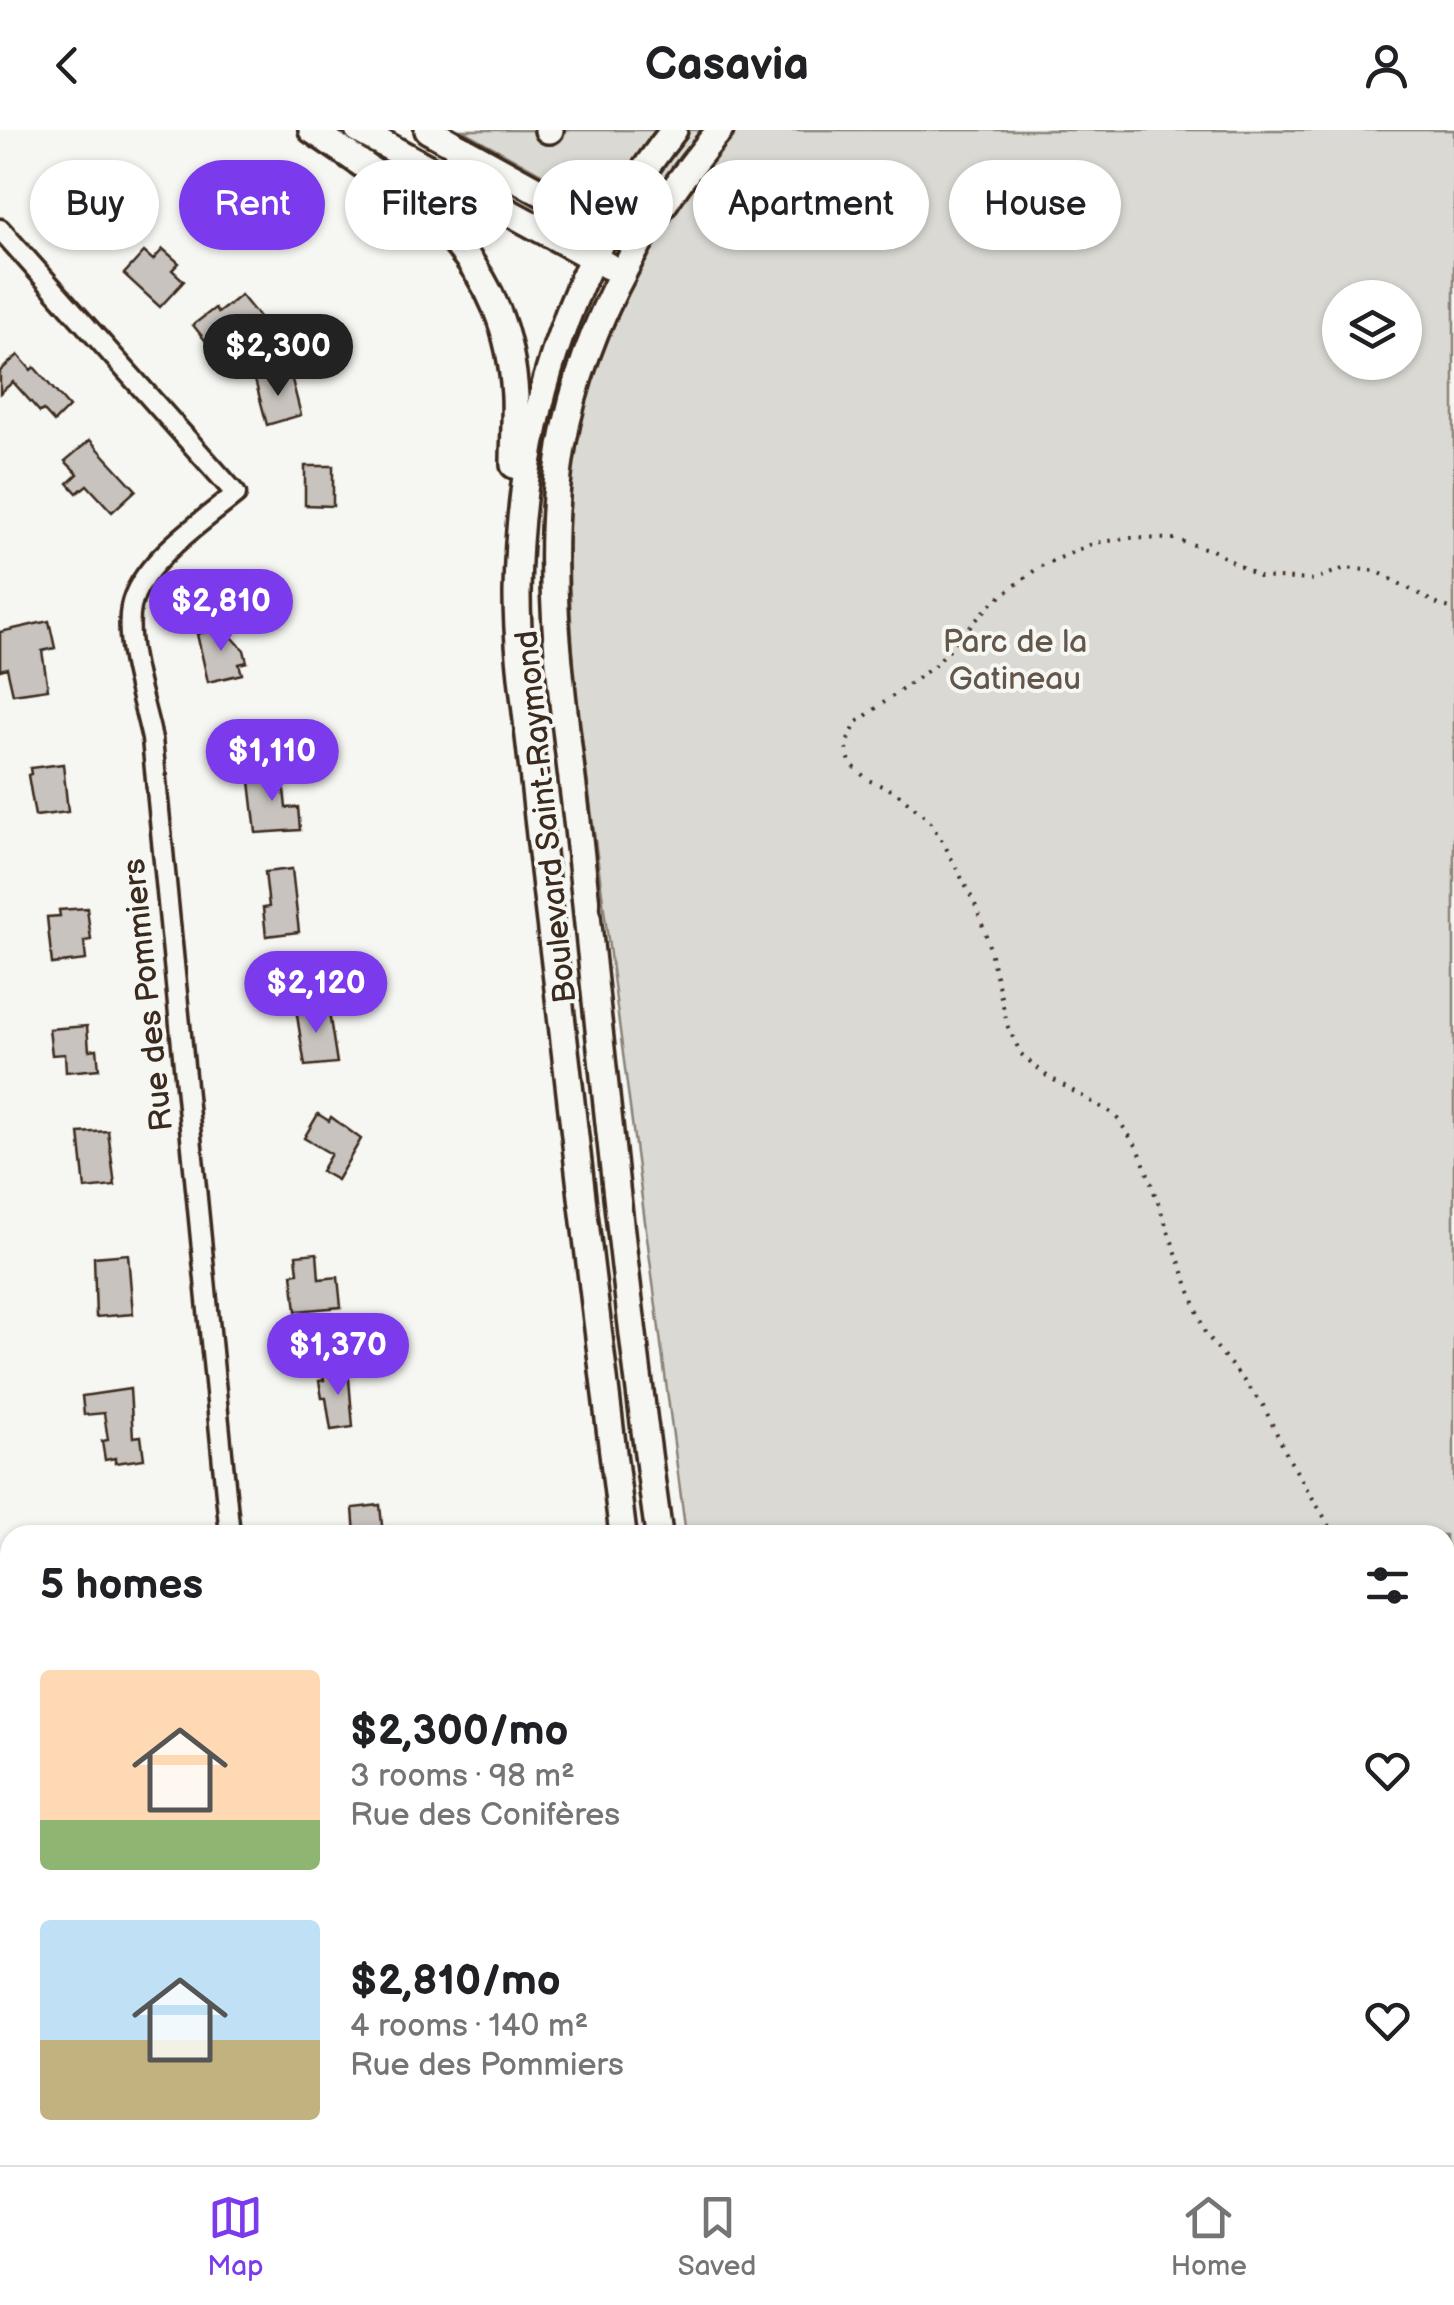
<!DOCTYPE html>
<html lang="en">
<head>
<meta charset="utf-8">
<style>
	body { margin:0; font-family:"Balsamiq Sans",sans-serif; background:#f6f6f6; color:#202124; height:100vh; display:flex; flex-direction:column; font-size:38px; white-space:nowrap }
	* { box-sizing:border-box; margin:0 }
	p { font-size:32px; color:#757577 }
	.icon { flex:none; width:55px; height:55px; fill:none; stroke:currentColor; stroke-width:2; stroke-linecap:round; stroke-linejoin:round }
	.map { position:relative; flex:1; overflow:hidden }
	.panel { position:absolute; left:0px; top:1395px; width:1455px; height:640px; display:flex; flex-direction:column; background:#fff; border-radius:30px 30px 0 0; box-shadow:0 2px 8px #0004 }
	.panel>* { flex:none }
	.guide { position:absolute; left:30px; top:30px; width:1395px; height:90px; display:flex; gap:20px }
	.buttons { position:absolute; left:1322px; top:150px; display:grid; gap:20px }
	.buttons a { display:grid; place-items:center; width:100px; height:100px; border-radius:50%; background:#fff; box-shadow:0 2px 8px #0004; font-size:50px }
	.price { position:absolute; translate:-50% -85px; padding:0 22px; border-radius:35px; background:#7c3aed; color:#fff; font-size:32px; line-height:65px; filter:drop-shadow(0 2px 5px #0008) }
	.price::after { content:''; position:absolute; left:50%; top:60px; width:30px; height:22px; margin-left:-15px; background:inherit; clip-path:polygon(0 0,100% 0,50% 100%) }
	.price.selected { background:#222; color:#fff }
	ul { padding:0; list-style:none }
	li { display:flex; align-items:center; gap:30px; height:250px; padding:0 40px }
	li span { display:grid; place-items:center; flex:none; width:280px; height:200px; border-radius:10px; color:#555 }
	li>.icon { margin-inline-start:auto }
	span .icon { width:120px; height:120px; fill:#fffc; stroke-width:1 }
	li b { font-size:42px }
	h2 { display:flex; justify-content:space-between; align-items:center; height:120px; padding:0 40px; font-size:42px }
	.chip { padding:0 35px; border-radius:45px; background:#fff; box-shadow:0 2px 8px #0004; font-size:35px; line-height:90px }
	.chip.selected { background:#7c3aed; color:#fff }
	header { display:flex; justify-content:space-between; align-items:center; height:130px; padding:0 40px; background:#fff; font-size:45px; font-weight:700 }
	.tab-bar { display:flex; justify-content:space-around; align-items:center; height:140px; border-top:2px solid #e0e0e0; background:#fff; font-size:28px; color:#757577 }
	.tab-bar a { display:grid; justify-items:center; gap:5px }
	.tab-bar .selected { color:#7c3aed }
	.map>svg:first-child { display:block }
	.built { fill:#e8e7e2 }
	.green { fill:#dad9d3; stroke:#8a8278; stroke-width:2.5; fill-rule:evenodd }
	.building { fill:#c8c3be; stroke:#3b2a1e; stroke-width:2.5 }
	.lines { fill:none; stroke-linecap:round; stroke-linejoin:round }
	.lane-casing { stroke:#3b2a1e; stroke-width:16 }
	.street-casing { stroke:#3b2a1e; stroke-width:25 }
	.secondary-casing { stroke:#3b2a1e; stroke-width:32 }
	.path { stroke:#3b2a1e; stroke-width:4; stroke-dasharray:2.5 8; stroke-linecap:butt }
	.lane { stroke:#f6f6f2; stroke-width:9 }
	.street { stroke:#f6f6f2; stroke-width:18 }
	.secondary { stroke:#f6f6f2; stroke-width:25 }
	.labels { text-anchor:middle; stroke-width:8; stroke-linejoin:round; paint-order:stroke }
	.park-label { font-size:32px; fill:#63564b; stroke:#f6f6f2 }
	.street-label { font-size:32px; fill:#3b2a1e; stroke:#f6f6f2 }
</style>
</head>
<body>
<header><svg class="icon" aria-label="back" viewBox="0 0 24 24"><path d="M15 5l-7 7 7 7"/></svg>Casavia<svg class="icon" aria-label="person" viewBox="0 0 24 24"><circle cx="12" cy="8" r="4"/><path d="M4 21q1-7 8-7t8 7"/></svg></header>
<div class="map">
<svg width="1454" height="2035" viewBox="0 0 1454 2035">
	<rect width="100%" height="100%" fill="#f6f6f2"/>
	<filter id="ink" filterUnits="userSpaceOnUse"><feTurbulence type="fractalNoise" baseFrequency=".01" numOctaves="2"/><feDisplacementMap in="SourceGraphic" scale="20" xChannelSelector="R" yChannelSelector="G"/><feConvolveMatrix kernelMatrix="1 2 1 2 8 2 1 2 1" color-interpolation-filters="sRGB"/></filter>
	<g filter="url(#ink)">
		<path class="built" d="M634 2025H806L811 2035H621Z"/>
		<path class="green" d="M462 0H1454V2035H880L875 2025H1445V1405H686L575 557C571 484 564 409 573 336 583 255 620 179 655 107ZM1340 168H1405V232H1340Z"/>
		<g class="building">
			<path d="M106 35 125 75 81 97 70 75 62 79 50 54 74 43 77 50Z"/>
			<path d="M163 119 179 133 172 140 184 151 160 177 124 144 144 122 153 130Z"/>
			<path d="M241 165 264 193 220 229 193 195 215 178 218 183Z"/>
			<path d="M18 225 31 240 34 237 69 277 54 292 43 280 40 282 13 252 0 263V241Z"/>
			<path d="M276 245 278 250 291 246 301 285 267 295 255 250Z"/>
			<path d="M90 310 136 360 112 382 87 355 77 363 68 353 78 344 65 331Z"/>
			<path d="M305 336H333V376L305 375Z"/>
			<path d="M49 491 55 518 42 521 48 559 13 564 7 538 0 540V502Z"/>
			<path d="M229 496 232 507 244 520 247 532 239 534 242 544 208 552 197 504Z"/>
			<path d="M63 634 68 682 35 686 28 645 31 644 30 638Z"/>
			<path d="M282 640 286 678 298 677 300 700 256 703 249 643Z"/>
			<path d="M292 739 299 802 266 806 263 778 269 777 265 742Z"/>
			<path d="M87 778 91 810 84 811 86 830 52 834 47 787 60 786 59 780Z"/>
			<path d="M328 876 337 933 305 936 296 879Z"/>
			<path d="M87 896 89 920 97 919 99 939 66 942 65 924 52 925 49 899Z"/>
			<path d="M318 984 329 991 331 987 361 1009 337 1050 321 1041 331 1024 304 1008Z"/>
			<path d="M108 1001 115 1056 85 1059 79 1003Z"/>
			<path d="M317 1123 319 1149 338 1147 341 1177 296 1181 292 1144 298 1143 296 1125Z"/>
			<path d="M128 1124 133 1184 96 1187 94 1127Z"/>
			<path d="M348 1237 353 1297 331 1300 326 1268H322L319 1251 324 1250 322 1241Z"/>
			<path d="M130 1259 133 1307 141 1306 144 1329 115 1333V1328L105 1330 102 1311 108 1310 104 1283 84 1285 82 1266Z"/>
			<path d="M380 1375 383 1405H355L353 1378Z"/>
		</g>
		<g class="lines">
			<defs>
				<path id="lane" d="M675 2025 681 2035"/>
				<g id="street">
					<path d="M0 99 236 364C203 391 139 434 131 477 124 515 144 571 152 609L230 1405"/>
					<path d="M249 2035 328 2028 396 2035"/>
				</g>
				<g id="secondary">
					<path d="M312 0C418 72 507 125 515 266 516 289 514 312 514 335"/>
					<path d="M358 0 608 136"/>
					<path d="M428 0 620 106"/>
					<path d="M548 0H550"/>
					<path d="M623 1405C600 1214 576 1024 555 833 546 761 538 688 530 615 524 565 517 514 517 464 519 292 566 136 674 0"/>
					<path d="M659 1405C628 1183 605 959 582 736 569 605 542 469 559 337 575 213 640 94 720 0"/>
					<path d="M806 2025 811 2035"/>
					<path d="M850 2025 855 2035"/>
				</g>
			</defs>
			<use href="#lane" class="lane-casing"/>
			<use href="#street" class="street-casing"/>
			<use href="#secondary" class="secondary-casing"/>
			<g class="path">
				<path d="M1335 1405 1289 1329 1262 1273 1205 1203 1139 1020 1115 985 1047 946 1021 924 1008 897 987 808 975 774 944 714 928 689 896 662 868 650 850 633 846 614 857 592 933 537 990 475 1039 437 1094 413 1131 408 1173 409 1212 420 1259 447 1313 450 1345 438 1376 441 1439 475 1454 479"/>
				<path d="M1445 1475 1454 1477"/>
				<path d="M1445 1793 1454 1789"/>
				<path d="M778 2025 783 2035"/>
				<path d="M1122 2035 1133 2025"/>
			</g>
			<use href="#lane" class="lane"/>
			<use href="#street" class="street"/>
			<use href="#secondary" class="secondary"/>
		</g>
	</g>
	<g class="labels">
		<g class="park-label">
			<text x="1015" y="522">Parc de la<tspan x="1015" dy="37">Gatineau</tspan></text>
		</g>
		<g class="street-label">
			<text transform="translate(545 687) rotate(-96)" y="11">Boulevard Saint-Raymond</text>
			<text transform="translate(147 865) rotate(-96)" y="11">Rue des Pommiers</text>
		</g>
	</g>
</svg>
<div class="buttons">
<a><svg class="icon" aria-label="layers" viewBox="0 0 24 24"><path d="M12 4l9 5-9 5-9-5zM3 14l9 5 9-5"/></svg></a>
</div>
<b class="price selected" style="left:278px;top:269px">$2,300</b>
<b class="price" style="left:221px;top:524px">$2,810</b>
<b class="price" style="left:272px;top:674px">$1,110</b>
<b class="price" style="left:316px;top:906px">$2,120</b>
<b class="price" style="left:338px;top:1268px">$1,370</b>
<div class="guide">
<a class="chip">Buy</a>
<a class="chip selected">Rent</a>
<a class="chip">Filters</a>
<a class="chip">New</a>
<a class="chip">Apartment</a>
<a class="chip">House</a>
</div>
<section class="panel">
<h2>5 homes<svg class="icon" aria-label="filters" viewBox="0 0 24 24"><path d="M4 7h16M4 17h16"/><circle cx="9" cy="7" r="2"/><circle cx="15" cy="17" r="2"/></svg></h2>
<ul>
<li><span style="background:linear-gradient(#ffd9b3 75%,#8fb573 0)"><svg class="icon" aria-label="home" viewBox="0 0 24 24"><path d="M3 11l9-7 9 7M6 9v11h12V9"/></svg></span><div><b>$2,300/mo</b><p>3 rooms · 98 m²</p><p>Rue des Conifères</p></div><svg class="icon" aria-label="heart" viewBox="0 0 24 24"><path d="M12 20l-8-8c-3-5 5-10 8-4 3-6 11-1 8 4z"/></svg></li>
<li><span style="background:linear-gradient(#bfe0f5 60%,#c2b280 0)"><svg class="icon" aria-label="home" viewBox="0 0 24 24"><path d="M3 11l9-7 9 7M6 9v11h12V9"/></svg></span><div><b>$2,810/mo</b><p>4 rooms · 140 m²</p><p>Rue des Pommiers</p></div><svg class="icon" aria-label="heart" viewBox="0 0 24 24"><path d="M12 20l-8-8c-3-5 5-10 8-4 3-6 11-1 8 4z"/></svg></li>
</ul>
</section>
</div>
<nav class="tab-bar">
<a class="selected"><svg class="icon" aria-label="map" viewBox="0 0 24 24"><path d="M3 6l6-2 6 2 6-2v14l-6 2-6-2-6 2zM9 4v14M15 6v14"/></svg>Map</a>
<a><svg class="icon" aria-label="saved" viewBox="0 0 24 24"><path d="M7 4h10v16l-5-4-5 4z"/></svg>Saved</a>
<a><svg class="icon" aria-label="home" viewBox="0 0 24 24"><path d="M3 11l9-7 9 7M6 9v11h12V9"/></svg>Home</a>
</nav>
</body>
</html>
